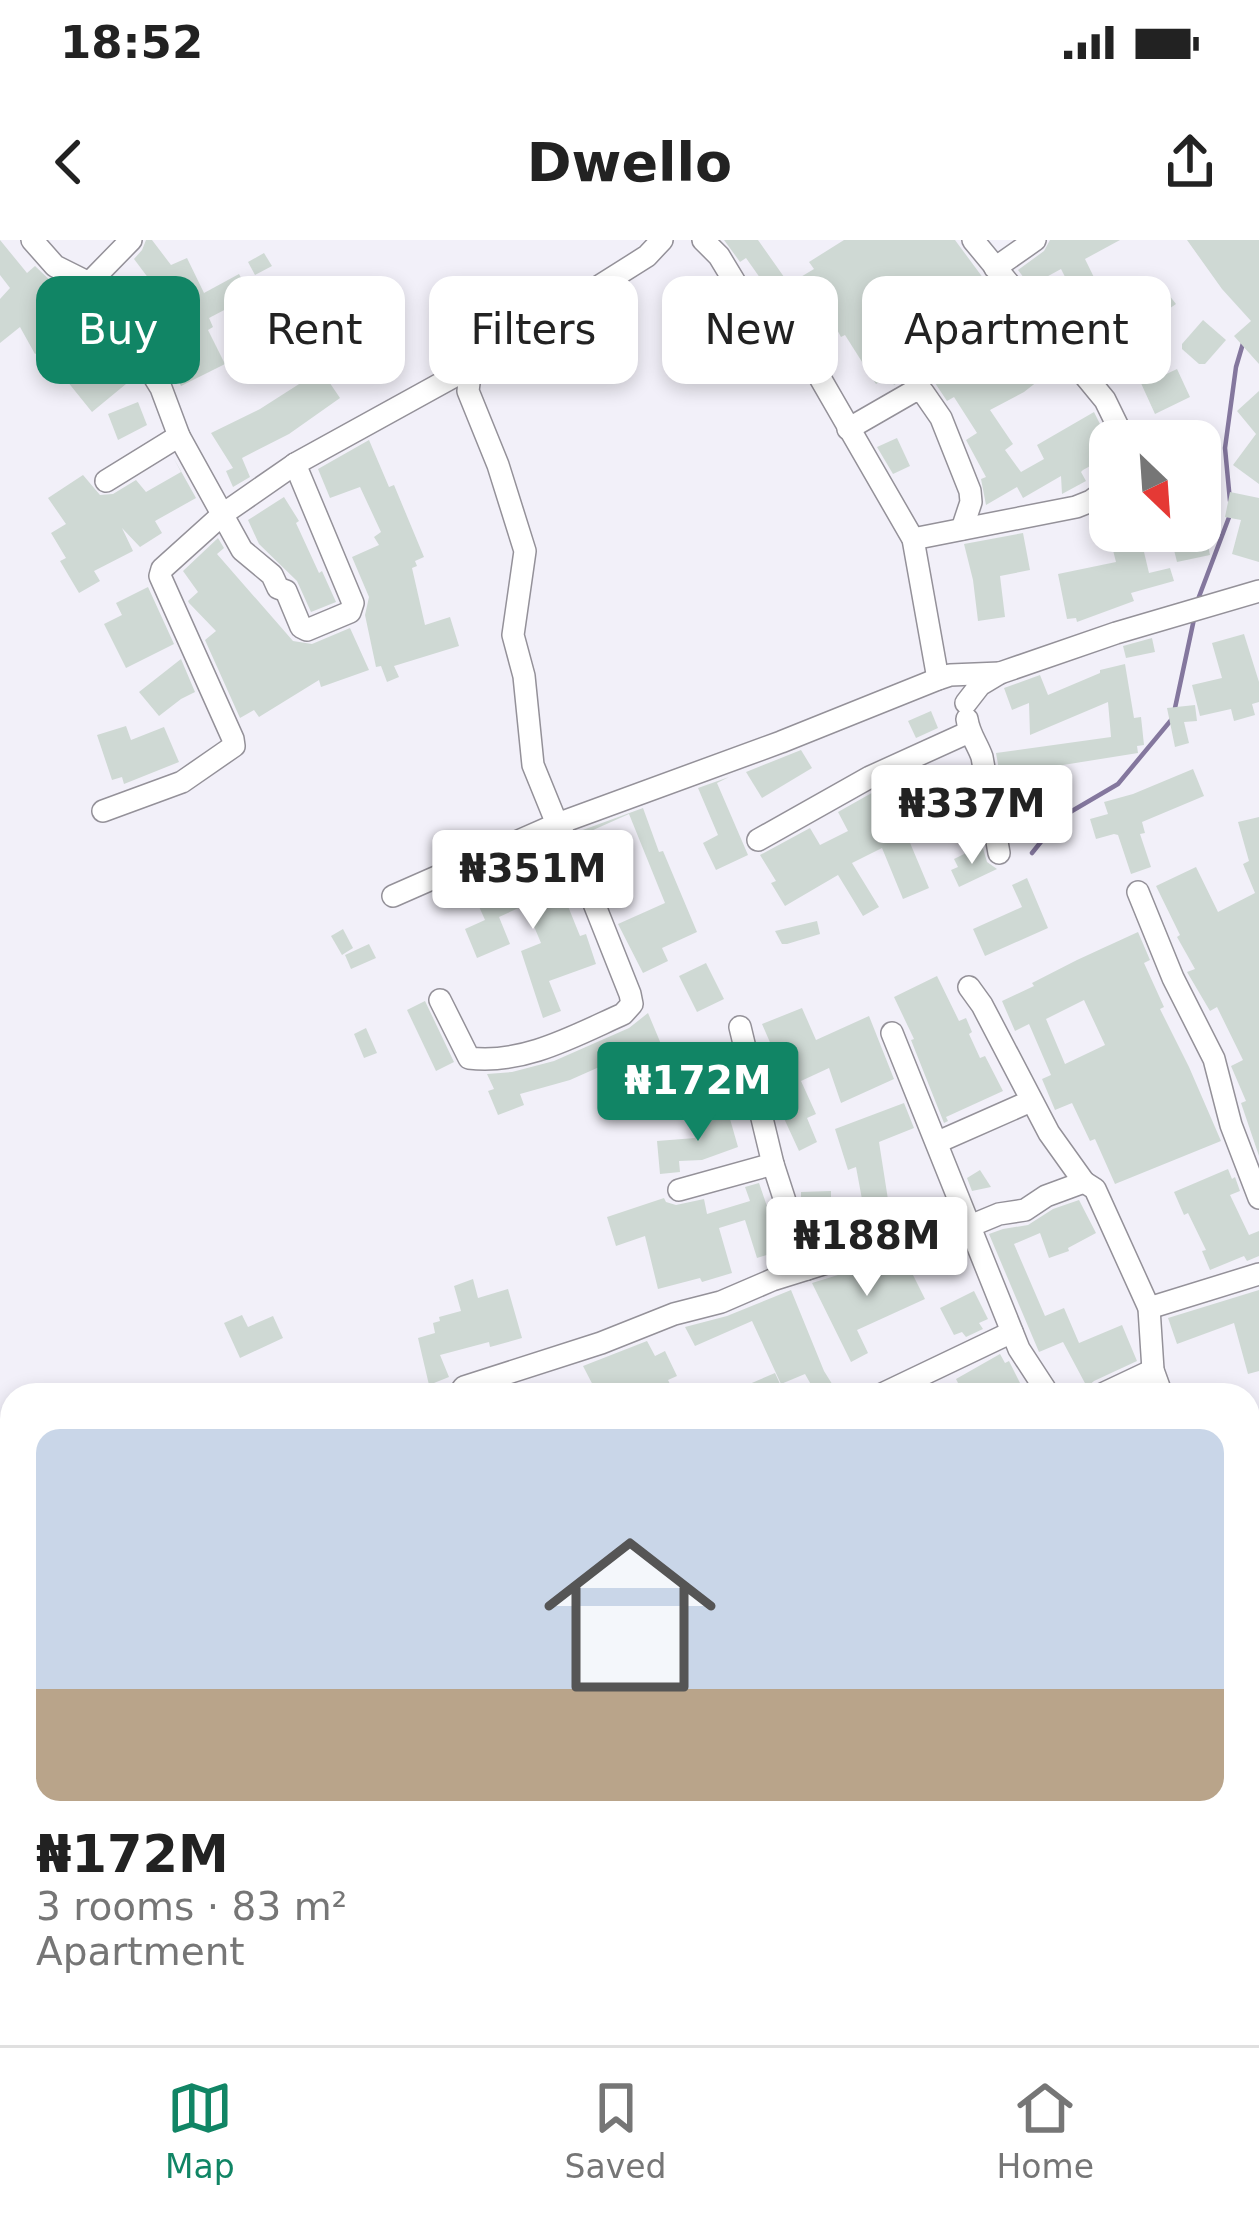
<!DOCTYPE html>
<html lang="en">
<head>
<meta charset="utf-8">
<style>
	body { margin:0; font-family:"DejaVu Sans",sans-serif; background:#f2f2f2; color:#222; height:100vh; display:flex; flex-direction:column; font-size:45px; white-space:nowrap }
	* { box-sizing:border-box; margin:0 }
	p { font-size:39px; color:#767676 }
	.icon { flex:none; width:66px; height:66px; fill:none; stroke:currentColor; stroke-width:2; stroke-linecap:round; stroke-linejoin:round }
	.map { position:relative; flex:1; overflow:hidden }
	.panel { position:absolute; left:0px; top:1143px; width:1260px; height:663px; display:flex; flex-direction:column; background:#fff; border-radius:36px 36px 0 0; box-shadow:0 6px 18px #0003 }
	.panel>* { flex:none }
	.banner { position:absolute; left:36px; top:36px; width:1188px; height:108px; display:flex; gap:24px }
	.needle { width:78px; rotate:155deg }
	.controls { position:absolute; left:1089px; top:180px; display:grid; gap:24px }
	.controls a { display:grid; place-items:center; width:132px; height:132px; border-radius:24px; background:#fff; box-shadow:0 6px 18px #0003; font-size:60px }
	.price { position:absolute; translate:-50% -102px; padding:0 27px; border-radius:12px; background:#fff; color:#222; font-size:39px; line-height:78px; filter:drop-shadow(0 3px 6px #0008) }
	.price::after { content:''; position:absolute; left:50%; top:72px; width:36px; height:27px; margin-left:-18px; background:inherit; clip-path:polygon(0 0,100% 0,50% 100%) }
	.price.on { background:#118565; color:#fff }
	ul { padding:0; list-style:none }
	li { display:grid; align-content:center; gap:24px; height:636px; padding:0 36px }
	li span { display:grid; place-items:center; height:372px; border-radius:24px; color:#555 }
	li>.icon { margin-inline-start:auto }
	span .icon { width:216px; height:216px; fill:#fffc; stroke-width:1 }
	li b { font-size:51px }
	.pill { padding:0 42px; border-radius:24px; background:#fff; box-shadow:0 6px 18px #0003; font-size:42px; line-height:108px }
	.pill.on { background:#118565; color:#fff }
	.status { display:flex; justify-content:space-between; align-items:center; height:84px; padding:0 60px; background:#fff; direction:ltr }
	.status svg { height:33px; fill:currentColor }
	header { display:flex; justify-content:space-between; align-items:center; height:156px; padding:0 36px; background:#fff; font-size:54px; font-weight:800 }
	.tabs { display:flex; justify-content:space-around; align-items:center; height:168px; border-top:3px solid #e0e0e0; background:#fff; font-size:33px; color:#767676 }
	.tabs a { display:grid; justify-items:center; gap:6px }
	.tabs .on { color:#118565 }
	.map>svg:first-child { display:block }
	.lines { fill:none; stroke-linecap:round; stroke-linejoin:round }
	.stream { stroke:#84779e; stroke-width:4.5 }
	.building { fill:#cfd9d4; fill-rule:evenodd }
	.minor-casing { stroke:#949199; stroke-width:24 }
	.minor { stroke:#fff; stroke-width:21 }
</style>
</head>
<body>
<div class="status"><b>18:52</b><svg viewBox="0 0 49 12"><path d="M0 12V9h3v3zM5 12V6h3v6zM10 12V3h3v9zM15 12V0h3v12zM26 1h20v11H26zM47 4h2v5h-2z"/></svg></div>
<header><svg class="icon" aria-label="back" viewBox="0 0 24 24"><path d="M15 5l-7 7 7 7"/></svg>Dwello<svg class="icon" aria-label="share" viewBox="0 0 24 24"><path d="M12 15V3M7 8l5-5 5 5M5 13v7h14v-7"/></svg></header>
<div class="map">
<svg width="1259" height="1805" viewBox="0 0 1259 1805">
	<rect width="100%" height="100%" fill="#f2f0f9"/>
	<g class="lines">
		<g class="stream">
			<path d="M1230 261 1225 208 1236 127 1244 100"/>
			<path d="M1197 362 1231 272"/>
			<path d="M1175 468 1194 379"/>
			<path d="M1032 613 1060 578 1118 544 1172 479"/>
			<path d="M826 1794 836 1805"/>
		</g>
	</g>
	<g class="building">
		<path d="M0 0 27 33 35 26 57 47 41 62 64 106 52 115 47 108 35 114 20 87 0 103V59L10 48 0 35Z"/>
		<path d="M146 0H152L171 25 187 18 204 53 239 34 251 56 209 78 213 87 208 90 225 124 181 146 164 111 158 114 141 85 181 66 168 38 155 47 134 19 142 10Z"/>
		<path d="M724 0H758L789 44 814 29 809 22 844 0H955L992 50 990 52 1027 111 1039 103 1056 127 1024 152 990 170 1013 204 1005 210 1021 232 1044 219 1037 205 1094 172 1110 204V215L1083 230 1081 232 1086 241 1062 254 1061 236 1023 258 1017 247 986 265 981 239 986 237 966 200 977 193 954 157 947 161 935 143 925 137H908L894 145 889 136 876 144 845 95 841 97 834 84 805 101 790 79 786 81 781 76 769 57 772 55 746 18 740 22ZM942 37 974 86 942 107 914 57Z"/>
		<path d="M1050 0H1120L1085 19 1108 66 1117 60 1125 75 1162 46 1176 64 1134 93 1158 138 1177 129 1190 157 1155 174 1135 130 1115 141 1100 112 1097 113 1079 81 1086 78 1061 29 1030 46 1018 30 1044 11Z"/>
		<path d="M1187 0H1259V124L1234 96 1251 81 1222 49Z"/>
		<path d="M264 13 272 26 255 35 248 22Z"/>
		<path d="M1203 80 1226 100 1205 124H1199L1182 109V104Z"/>
		<path d="M103 104 132 139 92 172 67 141 70 139 60 125Z"/>
		<path d="M321 130 340 158 289 194 242 218 250 237 233 247 226 231 233 228 211 193 260 169Z"/>
		<path d="M1259 151V244L1233 225 1256 194 1237 171Z"/>
		<path d="M138 162 147 185 118 200 108 174Z"/>
		<path d="M897 198 910 226 893 234 877 207Z"/>
		<path d="M369 200 389 247 394 245 424 317 415 321 417 326 412 328 425 385 450 377 459 406 394 426 399 437 387 442 381 426 376 427 365 375 369 357 352 317 379 305 374 297 381 292 360 247 330 258 318 229Z"/>
		<path d="M173 217 196 258 155 281 162 293 140 307 122 288 133 311 94 331 100 341 79 353 60 321 66 318 51 293 66 284 48 258 83 235 100 255 113 254 136 240 146 252 181 232Z"/>
		<path d="M1230 252 1259 258V322L1232 314 1241 280 1225 277Z"/>
		<path d="M284 257 299 281 296 283 319 333 322 331 336 362 311 372 297 341 259 304 248 280Z"/>
		<path d="M1205 290 1210 315 1177 322 1171 298Z"/>
		<path d="M1108 291H1139L1149 333 1170 328 1174 341 1131 353 1134 361 1077 382 1076 378 1067 379 1058 334 1116 322Z"/>
		<path d="M1023 293 1030 330 1000 336 1005 377 978 381 973 340 964 304Z"/>
		<path d="M218 298 224 308 217 314 293 401 312 404 350 388 369 430 321 447 319 440 259 477 254 470 240 478 205 400 216 391 189 363 188 361 198 352 183 331Z"/>
		<path d="M148 347 174 404 126 428 104 384 122 375 116 363Z"/>
		<path d="M1244 394 1259 442V462L1252 464 1255 475 1234 481 1231 469 1200 476 1192 445 1222 438 1212 403Z"/>
		<path d="M1152 398 1155 412 1126 418 1123 406Z"/>
		<path d="M181 419 195 452 181 459 159 476 139 452Z"/>
		<path d="M1125 424 1134 478 1141 477 1144 505 1137 506 1138 513 1063 525 1064 535 1002 547 996 513 1111 497 1108 462 1030 495 1029 463 1012 470 1004 448 1040 435 1048 455 1100 433V430Z"/>
		<path d="M1195 465 1197 481 1184 482 1189 503 1175 507 1167 468Z"/>
		<path d="M931 471 938 488 916 498 908 481Z"/>
		<path d="M126 486 131 500 164 487 179 522 124 544 122 537 112 540 97 495Z"/>
		<path d="M801 510 812 528 762 558 746 532Z"/>
		<path d="M1193 529 1204 556 1142 582 1145 593 1140 594 1151 627 1131 634 1118 595 1114 594 1096 599 1090 579 1108 574 1104 562 1133 554Z"/>
		<path d="M950 532 966 563 922 586 924 591 908 598 929 648 903 659 882 608 852 623 879 667 863 676 838 635 785 666 771 643 776 641 760 615 810 588 820 605 848 591 838 572 877 550 905 538 911 552Z"/>
		<path d="M729 537 717 543 748 615 716 630 703 603 718 595 698 548Z"/>
		<path d="M643 568 659 612 663 611 697 692 662 708 668 721 643 733 618 684 665 663 629 574 582 595 580 591Z"/>
		<path d="M1259 577V916L1241 863 1246 861 1231 826 1243 820 1217 767 1210 771 1187 732 1195 729 1177 697 1180 695 1156 646 1196 627 1218 672 1255 653 1243 624 1249 621 1238 582Z"/>
		<path d="M982 605 987 622 997 629 959 647 951 630 958 627 954 619Z"/>
		<path d="M499 631 509 653 555 634 580 696 586 694 596 724 549 741 561 771 543 778 521 711 541 703 525 665 499 677 510 704 477 718 465 689 485 680 469 644Z"/>
		<path d="M1027 638 1048 688 985 716 973 689 1022 667 1012 645Z"/>
		<path d="M817 681 820 694 787 704H782L775 691Z"/>
		<path d="M343 689 353 708 342 715 331 696Z"/>
		<path d="M1138 692 1150 720 1144 723 1164 767 1160 769 1189 827 1221 901 1115 944 1095 899 1090 901 1072 863 1055 870 1042 839 1051 835 1029 784 1015 791 1002 761 1034 746 1032 743 1077 720ZM1084 760 1105 805 1065 824 1046 779Z"/>
		<path d="M369 704 376 718 351 729 345 715Z"/>
		<path d="M706 723 724 759 697 772 679 736Z"/>
		<path d="M937 736 959 781 966 778 972 792 969 794 980 818 985 816 1003 851 946 877 948 881 944 883 911 800 914 799 894 757Z"/>
		<path d="M425 761 454 822 436 831 407 770Z"/>
		<path d="M802 768 816 800 869 776 894 839 841 863 829 828 801 841 816 874 807 878 817 902 799 911 770 848 768 828 779 823 762 784Z"/>
		<path d="M648 773 661 804 659 805 662 813 636 824 634 820 609 830 606 824 570 840 520 854 524 865 498 875 488 851 494 849 487 834 512 832 554 821 629 788Z"/>
		<path d="M366 788 377 813 364 818 354 794Z"/>
		<path d="M731 827 741 857 727 862 717 832Z"/>
		<path d="M904 863 914 888 879 902 889 966 864 970 856 927 848 930 835 889Z"/>
		<path d="M728 872 738 907 702 920 679 921 680 932 660 934 657 901 695 898 690 886Z"/>
		<path d="M1228 929 1232 939 1235 937 1240 951 1230 955 1249 995 1259 991V1016L1247 1021 1244 1016 1210 1030 1202 1011 1206 1010 1188 973 1184 975 1174 952Z"/>
		<path d="M980 930 991 947 972 951 967 938Z"/>
		<path d="M759 943 782 1010 757 1018 745 980 719 988 732 1033 702 1042 700 1038 658 1049 645 996 616 1006 607 977 664 958 666 962 676 965 704 959 707 974 750 961 745 947Z"/>
		<path d="M831 951V994H811L801 962V952Z"/>
		<path d="M1079 960 1096 993 1068 1008 1069 1011 1049 1018 1040 993 1014 1004 1045 1076 1064 1068 1079 1103 1122 1085 1137 1121 1094 1141 1087 1147 1063 1102 1039 1112 989 994 1003 989 1028 985 1053 969Z"/>
		<path d="M903 1015 925 1059 857 1090 868 1113 851 1122 812 1043Z"/>
		<path d="M473 1039 478 1058 508 1049 522 1098 490 1107 489 1102 440 1115 449 1137 429 1145 418 1098 435 1093 433 1083 440 1081 439 1077 461 1071 454 1046Z"/>
		<path d="M791 1050 824 1131 839 1155H817L805 1134 781 1144 752 1081 695 1106 685 1087 727 1076Z"/>
		<path d="M1259 1050V1131L1248 1134 1234 1083 1177 1104 1168 1078Z"/>
		<path d="M974 1051 988 1079 979 1083 983 1089 966 1097 962 1092 954 1095 940 1068Z"/>
		<path d="M242 1075 248 1087 273 1076 283 1098 240 1118 224 1083Z"/>
		<path d="M647 1101 655 1116 665 1111 677 1136 668 1140 671 1146 653 1155H598L583 1126Z"/>
		<path d="M1000 1114 1005 1123 1009 1121 1026 1155H964L956 1139Z"/>
		<path d="M775 1133 785 1155H724Z"/>
	</g>
	<g class="lines">
		<defs>
			<g id="minor">
				<path d="M32 0 55 26 89 43 116 75 161 148 179 196 242 310 272 335 278 348 286 351 301 387 307 390 350 372 353 363 295 224"/>
				<path d="M703 0 719 16 748 64 819 136 913 299 938 439"/>
				<path d="M973 0 1105 160 1125 201"/>
				<path d="M995 28 1035 0"/>
				<path d="M89 43 131 0"/>
				<path d="M848 189 914 151 923 152 941 178 970 251 971 262 962 289"/>
				<path d="M106 241 179 196"/>
				<path d="M913 299 1076 267 1091 261 1110 247"/>
				<path d="M966 463 980 445 1000 433 1116 393 1259 351"/>
				<path d="M967 479C969 494 977 503 982 517L999 613"/>
				<path d="M103 571 182 542 234 506 233 499 160 336 162 329 223 274 295 224 471 127 647 16 662 0"/>
				<path d="M758 600 870 537 969 492"/>
				<path d="M1138 652 1173 738 1214 819 1231 885 1259 958"/>
				<path d="M393 656 557 584 781 502 938 439 950 435 1000 433"/>
				<path d="M969 747 982 765 1049 893 1084 942"/>
				<path d="M440 760 469 818C523 825 576 795 623 774L632 764 630 754 572 608 557 584 533 525 524 436 513 395 525 311 498 225 468 151 471 127"/>
				<path d="M740 787 773 924 807 1029"/>
				<path d="M892 793 1019 1109 1049 1155"/>
				<path d="M938 902 1031 861"/>
				<path d="M679 950 773 924"/>
				<path d="M1149 1068 1259 1034"/>
				<path d="M458 1155 464 1147 601 1103 674 1074 721 1062 772 1040 942 987 970 986 999 974 1025 970 1046 956 1084 942 1095 949 1149 1068 1153 1130 1162 1155"/>
				<path d="M880 1155 1012 1092"/>
				<path d="M1100 1155 1153 1130"/>
				<path d="M1248 1285 1259 1282"/>
				<path d="M1248 1452 1259 1456"/>
				<path d="M1248 1731 1259 1727"/>
				<path d="M574 1794 581 1805"/>
			</g>
		</defs>
		<use href="#minor" class="minor-casing"/>
		<use href="#minor" class="minor"/>
	</g>
</svg>
<div class="controls">
<a><svg class="needle" viewBox="-14 -14 28 28"><path d="M0-13l5 13h-10z" fill="#e53935"/><path d="M0 13l5-13h-10z" fill="#767676"/></svg></a>
</div>
<b class="price" style="left:972px;top:627px">₦337M</b>
<b class="price" style="left:533px;top:692px">₦351M</b>
<b class="price on" style="left:698px;top:904px">₦172M</b>
<b class="price" style="left:867px;top:1059px">₦188M</b>
<div class="banner">
<a class="pill on">Buy</a>
<a class="pill">Rent</a>
<a class="pill">Filters</a>
<a class="pill">New</a>
<a class="pill">Apartment</a>
</div>
<section class="panel">
<ul>
<li><span style="background:linear-gradient(#c9d6e8 70%,#b9a48a 0)"><svg class="icon" aria-label="home" viewBox="0 0 24 24"><path d="M3 11l9-7 9 7M6 9v11h12V9"/></svg></span><div><b>₦172M</b><p>3 rooms · 83 m²</p><p>Apartment</p></div></li>
</ul>
</section>
</div>
<nav class="tabs">
<a class="on"><svg class="icon" aria-label="map" viewBox="0 0 24 24"><path d="M3 6l6-2 6 2 6-2v14l-6 2-6-2-6 2zM9 4v14M15 6v14"/></svg>Map</a>
<a><svg class="icon" aria-label="saved" viewBox="0 0 24 24"><path d="M7 4h10v16l-5-4-5 4z"/></svg>Saved</a>
<a><svg class="icon" aria-label="home" viewBox="0 0 24 24"><path d="M3 11l9-7 9 7M6 9v11h12V9"/></svg>Home</a>
</nav>
</body>
</html>
